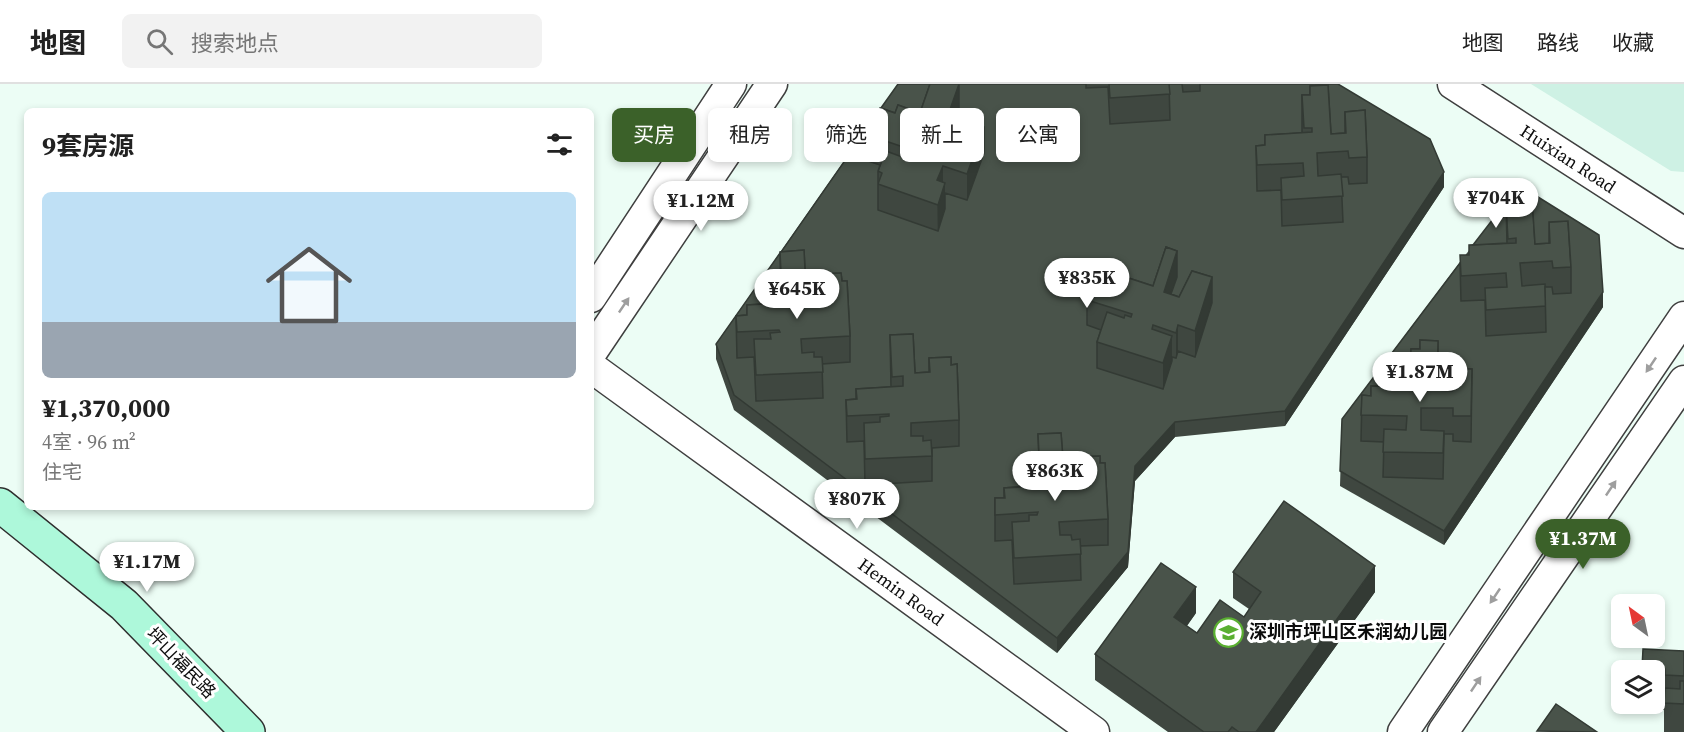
<!DOCTYPE html>
<html lang="zh">
<head>
<meta charset="utf-8">
<style>
	body { margin:0; font-family:"Source Serif 4","Noto Sans SC",serif; background:#f2f2f2; color:#222; height:100vh; display:flex; flex-direction:column; font-size:22px; white-space:nowrap }
	* { box-sizing:border-box; margin:0 }
	p { font-size:20px; color:#767676 }
	.icon { flex:none; width:33px; height:33px; fill:none; stroke:currentColor; stroke-width:2; stroke-linecap:round; stroke-linejoin:round }
	.map { position:relative; flex:1; overflow:hidden }
	.side { position:absolute; left:24px; top:24px; width:570px; height:402px; display:flex; flex-direction:column; background:#fff; border-radius:9px; box-shadow:0 3px 9px #0003 }
	.side>* { flex:none }
	.banner { position:absolute; left:612px; top:24px; width:570px; height:54px; display:flex; gap:12px }
	.needle { width:39px; rotate:327deg }
	.controls { position:absolute; left:1611px; top:510px; display:grid; gap:12px }
	.controls a { display:grid; place-items:center; width:54px; height:54px; border-radius:9px; background:#fff; box-shadow:0 3px 9px #0003; font-size:30px }
	.price { position:absolute; translate:-50% -51px; padding:0 14px; border-radius:21px; background:#fff; color:#222; font-size:20px; line-height:39px; filter:drop-shadow(0 2px 3px #0008) }
	.price::after { content:''; position:absolute; left:50%; top:36px; width:18px; height:14px; margin-left:-9px; background:inherit; clip-path:polygon(0 0,100% 0,50% 100%) }
	.price.active { background:#3b6129; color:#fff }
	ul { padding:0; list-style:none }
	li { display:grid; align-content:center; gap:12px; height:318px; padding:0 18px }
	li span { display:grid; place-items:center; height:186px; border-radius:9px; color:#555 }
	li>.icon { margin-inline-start:auto }
	span .icon { width:108px; height:108px; fill:#fffc; stroke-width:1 }
	li b { font-size:26px }
	h2 { display:flex; justify-content:space-between; align-items:center; height:72px; padding:0 18px; font-size:26px }
	.pill { padding:0 21px; border-radius:9px; background:#fff; box-shadow:0 3px 9px #0003; font-size:21px; line-height:54px }
	.pill.active { background:#3b6129; color:#fff }
	header { display:flex; align-items:center; gap:36px; box-sizing:border-box; height:84px; padding:0 30px; background:#fff; border-bottom:2px solid #e0e0e0 }
	header strong { font-size:28px }
	nav { display:flex; gap:33px; margin-inline-start:auto; font-size:21px }
	.search { width:420px; height:54px; background:#f2f2f2; display:flex; align-items:center; gap:15px; box-sizing:border-box; padding:0 21px; border-radius:9px; color:#767676; font-size:22px }
	.map>svg:first-child { display:block }
	.farmland { fill:#cef1e4 }
	.lines { fill:none; stroke-linecap:round; stroke-linejoin:round }
	.street-casing { stroke:#3f3f3f; stroke-width:33 }
	.secondary-casing { stroke:#2e2e2e; stroke-width:36 }
	.street { stroke:#fff; stroke-width:30 }
	.secondary { stroke:#adf8da; stroke-width:33 }
	.wall { fill:#3f4740 }
	.shaded-wall { fill:#333a34 }
	.building { fill:#49534a; stroke:#333a34; stroke-width:1.5; fill-rule:evenodd }
	.oneway { fill:#9e9e9e }
	.labels { text-anchor:middle; stroke-width:6; stroke-linejoin:round; paint-order:stroke }
	.street-label { font-size:18px; fill:#0c0c0c; stroke:#fff }
	.poi-label { font-size:18px; font-weight:bold; fill:#0c0c0c; stroke:#fff; text-anchor:start }
</style>
</head>
<body>
<header>
<strong>地图</strong>
<div class="search"><svg class="icon" aria-label="search" viewBox="0 0 24 24"><circle cx="10" cy="10" r="6"/><path d="M15 15l6 6"/></svg>搜索地点</div>
<nav><a>地图</a><a>路线</a><a>收藏</a></nav>
</header>
<div class="map">
<svg width="1684" height="648" viewBox="0 0 1684 648">
	<rect width="100%" height="100%" fill="#ecfdf5"/>
	<path class="farmland" d="M1531 0H1684V88L1671 87Z"/>
	<g class="lines">
		<defs>
			<g id="street">
				<path d="M1453 0 1684 149"/>
				<path d="M591 213 731 0"/>
				<path d="M591 269 772 0"/>
				<path d="M591 283 1094 648"/>
				<path d="M1403 648 1684 233"/>
				<path d="M1443 648 1684 297"/>
			</g>
			<path id="secondary" d="M0 421 124 521 248 648"/>
		</defs>
		<use href="#street" class="street-casing"/>
		<use href="#secondary" class="secondary-casing"/>
		<use href="#street" class="street"/>
		<use href="#secondary" class="secondary"/>
	</g>
	<g class="wall">
		<path d="M898 0H1338L1444 103 1285 342 1175 353 1135 397 1128 483 1057 569 734 326 716 275V260Z"/>
		<path d="M1532 114 1603 223 1444 461 1340 402 1342 335 1473 161Z"/>
		<path d="M1233 488 1375 508 1274 648H1168L1095 596V570L1196 529 1187 542 1197 549 1244 533 1249 525 1233 514Z"/>
		<path d="M1643 565 1684 567V648H1664V626L1642 625V620H1654V586H1642Z"/>
	</g>
	<g class="shaded-wall">
		<path d="M959 0V39L947 34Z"/>
		<path d="M982 33 984 43V84L967 131V90Z"/>
		<path d="M943 82V106L945 99V139L938 162 937 96Z"/>
		<path d="M1444 88V103L1285 342V327Z"/>
		<path d="M1177 167V208L1168 235 1164 210 1153 242V228Z"/>
		<path d="M1212 193V234L1195 288V247Z"/>
		<path d="M1603 208V223L1444 461V447Z"/>
		<path d="M1178 241V282L1176 289V249Z"/>
		<path d="M1172 252V292L1163 320V279Z"/>
		<path d="M1175 338V353L1135 397 1128 483 1057 569V554L1128 468 1135 382Z"/>
		<path d="M1375 482V508L1274 648H1256Z"/>
		<path d="M1196 503V529L1174 559V533Z"/>
	</g>
	<g class="building">
		<path d="M898 0H930L920 29 898 21 895 29 881 24Z"/>
		<path d="M930 0H959L947 34 965 40 968 28 982 33 979 41 984 43 967 90 943 82 937 96 945 99 938 121 878 100 882 89 878 87 886 67 905 74 909 65 865 50 871 33 876 35 880 24 895 29 898 21 920 29Z"/>
		<path d="M959 0H1086V4L1108 3 1110 40 1170 36 1169 0H1182L1183 8 1200 7V0H1338L1430 55 1444 88 1285 327 1175 338 1135 382 1128 468 1057 554 734 311 716 260 780 169 781 219 747 221V231L736 232 737 274 754 273 756 317 823 314 822 280 850 278V252L847 197H842L841 189 820 190V204L806 205 804 166 781 168 867 45 865 50V76L880 81 878 87V126L938 147 945 125V109L967 116 984 69V43H982V33L968 28 965 40 955 36 959 24ZM1328 1 1331 50 1345 49V28L1365 26 1367 73V99L1349 100 1348 93H1341L1343 138 1282 142 1281 106 1257 107 1256 62 1265 61V51L1302 49V11H1310V2ZM1166 163 1177 167V193L1171 210 1179 213 1192 187 1212 193V219L1195 273 1178 267 1176 274 1172 273V277L1163 305 1097 284V258L1101 246 1087 241V216L1098 184 1153 202ZM913 250 915 289 929 288V274L951 273V281L957 280 959 336V362L932 364V397L865 401 864 357 847 358 846 316 856 315V305L891 303 890 251ZM1061 349 1064 388 1078 387V373L1100 372V379H1105L1108 435V461L1080 462 1081 496 1014 500 1012 456 995 457V414H1004V404L1040 401 1038 350Z"/>
		<path d="M1109 0H1169L1170 10 1110 14Z"/>
		<path d="M1328 1 1331 50 1346 49 1345 28 1365 26 1367 73 1349 74 1348 67 1317 69 1318 92 1341 90 1343 112 1282 116 1281 94 1304 92 1303 79 1257 81 1256 62 1265 61V51L1312 48V44H1304L1302 11H1310V2Z"/>
		<path d="M1532 111 1535 160 1550 159 1549 138 1568 137 1571 183 1553 184 1552 177 1520 179 1522 202 1545 200 1546 222 1486 226 1485 204 1507 203 1506 189 1461 192 1460 171H1469V161L1516 159V154L1508 155 1506 121H1515L1514 112Z"/>
		<path d="M1538 113 1599 151 1603 208 1444 447 1340 387 1342 335 1460 179 1461 217 1485 216 1486 252 1546 248 1545 203H1552L1553 210 1571 209V183L1568 137 1549 138V159L1535 160 1532 114ZM1420 256 1438 257V306L1452 307 1453 285H1472L1471 358 1453 357V350H1444L1443 395 1383 393 1384 358 1361 357 1362 311 1371 312V302L1410 303 1411 265H1420Z"/>
		<path d="M1514 116V121H1506L1507 159 1473 161 1507 117Z"/>
		<path d="M1166 163 1177 167 1164 208 1179 213 1192 187 1212 193 1195 247 1178 241 1176 249 1153 241 1152 245 1172 252 1163 279 1097 258 1107 228 1124 234 1125 231 1131 233 1132 230 1087 216 1098 184 1153 202Z"/>
		<path d="M804 166 806 205 820 204V190L841 189 842 197H847L850 252 801 255 802 269 814 268V273H822L823 288 756 291 754 255H771L770 249 780 248 779 246 737 248 736 232 747 231V221L794 218 793 208 782 209 780 168Z"/>
		<path d="M913 250 915 289 930 288 929 274 951 273V281L957 280 959 336 911 339V352H923V357L931 356 932 372 865 375 864 339 880 338V333L889 332V330L847 332 846 316 857 315 856 305 903 302V292L892 293 890 251Z"/>
		<path d="M1420 256 1438 257 1437 306 1452 307 1453 285H1472L1471 332H1453V324H1421V346L1444 347 1443 369 1383 368 1384 345 1406 346 1407 332 1361 331 1362 311 1371 312V302L1419 303V298H1410L1411 265H1420Z"/>
		<path d="M1061 349 1064 388 1079 387 1078 373 1100 372V379H1105L1108 435 1059 438 1060 451H1071L1072 456 1080 455 1081 470 1014 474 1012 438 1029 437V431H1037L1038 428 995 431V414H1005L1004 404 1052 401 1051 390 1040 391 1038 350Z"/>
		<path d="M1284 417 1375 482 1256 648H1239L1232 643 1228 648H1204L1095 570 1161 479 1196 503 1174 533 1197 549 1220 516 1244 533 1261 508 1233 488Z"/>
		<path d="M1643 565 1684 567V592L1665 591V585L1642 584Z"/>
		<path d="M1680 597H1684V620L1664 619 1665 604 1680 605Z"/>
		<path d="M1556 620 1597 648 1537 647Z"/>
	</g>
	<defs><path id="oneway-solid" d="M-6-.8H1V-3.2L6.5 0L1 3.2V.8H-6Z" transform="scale(1.5)"/></defs>
	<g class="oneway">
		<use href="#oneway-solid" transform="translate(624 221) rotate(-56)"/>
		<use href="#oneway-solid" transform="translate(1651 281) rotate(124)"/>
		<use href="#oneway-solid" transform="translate(1611 404) rotate(-56)"/>
		<use href="#oneway-solid" transform="translate(1495 512) rotate(124)"/>
		<use href="#oneway-solid" transform="translate(1476 600) rotate(-56)"/>
	</g>
	<defs>
		<symbol id="school-ring" viewBox="-11 -11 22 22"><circle r="9.5" fill="#fff" stroke="#5aaf31" stroke-width="1.5"/><path d="M0-5L7-2L0 1L-7-2ZM-4 1L0 2.5L4 1V4Q0 6-4 4Z" fill="#5aaf31"/></symbol>
	</defs>
	<g fill-rule="evenodd">
		<use href="#school-ring" x="1212" y="532" width="33" height="33"/>
	</g>
	<g class="labels">
		<g class="street-label">
			<text transform="translate(1568 75) rotate(33)" y="6">Huixian Road</text>
			<text transform="translate(901 508) rotate(36)" y="6">Hemin Road</text>
			<text transform="translate(181 579) rotate(46)" y="6">坪山福民路</text>
		</g>
		<g class="poi-label">
			<text x="1249" y="554">深圳市坪山区禾润幼儿园</text>
		</g>
	</g>
</svg>
<div class="controls">
<a><svg class="needle" viewBox="-14 -14 28 28"><path d="M0-13l5 13h-10z" fill="#e53935"/><path d="M0 13l5-13h-10z" fill="#767676"/></svg></a>
<a><svg class="icon" aria-label="layers" viewBox="0 0 24 24"><path d="M12 4l9 5-9 5-9-5zM3 14l9 5 9-5"/></svg></a>
</div>
<b class="price" style="left:1496px;top:145px">¥704K</b>
<b class="price" style="left:701px;top:148px">¥1.12M</b>
<b class="price" style="left:1087px;top:225px">¥835K</b>
<b class="price" style="left:797px;top:236px">¥645K</b>
<b class="price" style="left:1420px;top:319px">¥1.87M</b>
<b class="price" style="left:1055px;top:418px">¥863K</b>
<b class="price" style="left:857px;top:446px">¥807K</b>
<b class="price active" style="left:1583px;top:486px">¥1.37M</b>
<b class="price" style="left:147px;top:509px">¥1.17M</b>
<div class="banner">
<a class="pill active">买房</a>
<a class="pill">租房</a>
<a class="pill">筛选</a>
<a class="pill">新上</a>
<a class="pill">公寓</a>
</div>
<section class="side">
<h2>9套房源<svg class="icon" aria-label="filters" viewBox="0 0 24 24"><path d="M4 7h16M4 17h16"/><circle cx="9" cy="7" r="2"/><circle cx="15" cy="17" r="2"/></svg></h2>
<ul>
<li><span style="background:linear-gradient(#bfe0f5 70%,#9aa5b1 0)"><svg class="icon" aria-label="home" viewBox="0 0 24 24"><path d="M3 11l9-7 9 7M6 9v11h12V9"/></svg></span><div><b>¥1,370,000</b><p>4室 · 96 m²</p><p>住宅</p></div></li>
</ul>
</section>
</div>
</body>
</html>
